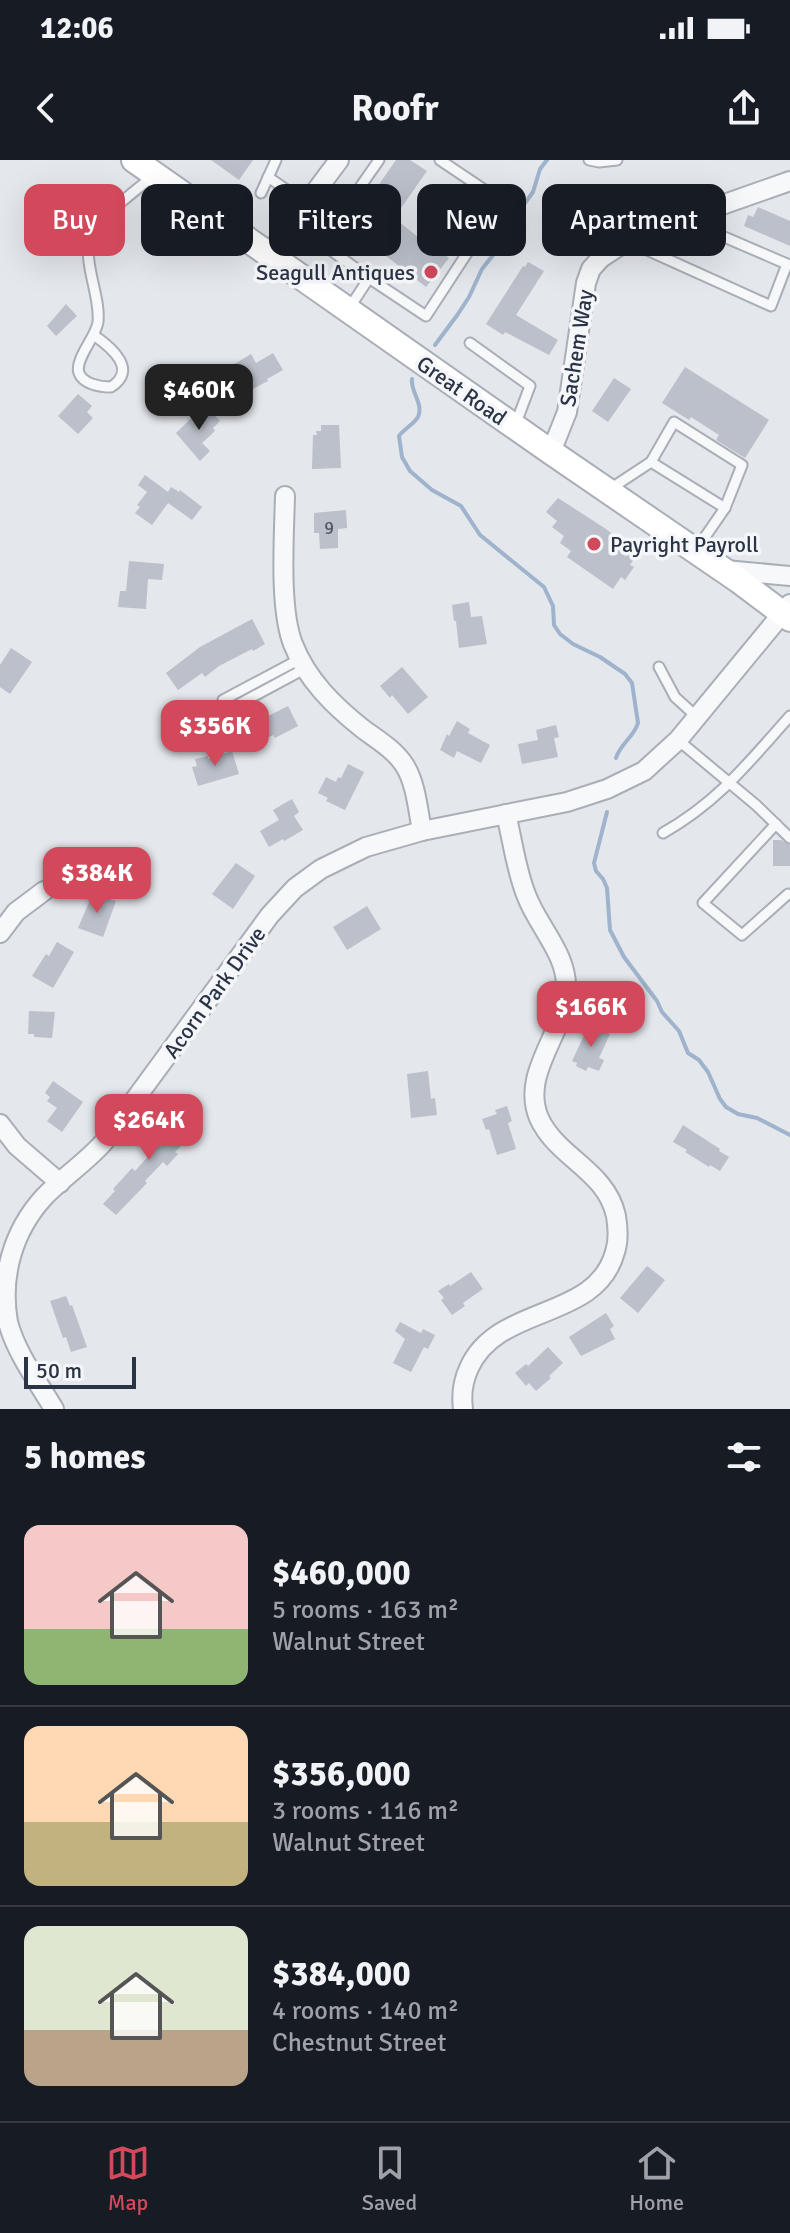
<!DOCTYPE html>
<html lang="en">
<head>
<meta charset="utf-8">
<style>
	body { margin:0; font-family:Signika,sans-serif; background:#242831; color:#f1f3f6; height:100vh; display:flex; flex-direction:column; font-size:30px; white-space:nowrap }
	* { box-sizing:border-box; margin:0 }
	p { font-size:26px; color:#9ea1a6 }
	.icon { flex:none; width:44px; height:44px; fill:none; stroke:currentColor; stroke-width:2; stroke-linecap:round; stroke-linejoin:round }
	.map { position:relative; height:1249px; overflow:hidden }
	.drawer { display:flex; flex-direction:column; background:#171b24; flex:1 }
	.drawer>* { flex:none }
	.banner { position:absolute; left:24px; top:24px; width:742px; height:72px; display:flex; gap:16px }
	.scale { position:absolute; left:24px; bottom:20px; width:112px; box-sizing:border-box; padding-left:8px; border:4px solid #2b3445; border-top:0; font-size:22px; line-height:28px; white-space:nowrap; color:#2b3445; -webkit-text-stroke:6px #f4f6f9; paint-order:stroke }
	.price { position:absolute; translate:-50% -68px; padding:0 18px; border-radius:16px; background:#d1495b; color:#fff; font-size:26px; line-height:52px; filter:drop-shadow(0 2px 4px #0008) }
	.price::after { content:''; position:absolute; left:50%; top:48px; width:24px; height:18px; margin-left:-12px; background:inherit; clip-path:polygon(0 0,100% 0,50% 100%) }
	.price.selected { background:#222; color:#fff }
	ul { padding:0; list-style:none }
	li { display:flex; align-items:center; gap:24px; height:200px; padding:0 24px }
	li+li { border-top:2px solid #363941 }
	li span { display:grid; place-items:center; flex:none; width:224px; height:160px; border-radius:16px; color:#555 }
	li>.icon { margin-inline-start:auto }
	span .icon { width:96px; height:96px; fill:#fffc; stroke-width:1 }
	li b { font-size:34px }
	h2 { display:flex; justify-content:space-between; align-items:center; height:96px; padding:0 24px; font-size:34px }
	.chip { padding:0 28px; border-radius:16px; background:#171b24; box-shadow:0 8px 32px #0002; font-size:28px; line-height:72px }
	.chip.selected { background:#d1495b; color:#fff }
	.status { display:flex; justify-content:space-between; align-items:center; height:56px; padding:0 40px; background:#171b24; direction:ltr }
	.status svg { height:22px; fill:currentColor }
	header { display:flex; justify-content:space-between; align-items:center; height:104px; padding:0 24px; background:#171b24; font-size:36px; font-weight:800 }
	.tabs { display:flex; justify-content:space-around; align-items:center; height:112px; border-top:2px solid #363941; background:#171b24; font-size:22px; color:#9ea1a6 }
	.tabs a { display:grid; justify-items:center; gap:4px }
	.tabs .selected { color:#d1495b }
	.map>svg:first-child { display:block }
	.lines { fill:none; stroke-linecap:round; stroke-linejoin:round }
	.stream { stroke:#9fb4cc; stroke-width:4 }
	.building { fill:#bbc0ca }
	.service-casing { stroke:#a9aeb7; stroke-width:13 }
	.minor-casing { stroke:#a9aeb7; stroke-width:22 }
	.secondary-casing { stroke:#a9aeb7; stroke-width:28 }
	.service { stroke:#f7f8fa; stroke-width:9 }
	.minor { stroke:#f7f8fa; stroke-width:18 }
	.secondary { stroke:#fff; stroke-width:24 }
	.poi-dot { fill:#d1495b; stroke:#f4f6f9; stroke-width:3 }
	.labels { text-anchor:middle; stroke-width:7; stroke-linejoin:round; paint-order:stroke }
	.number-label { font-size:18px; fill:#4f5766 }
	.poi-label { font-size:22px; fill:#2b3445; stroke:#f4f6f9; text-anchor:end }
	.street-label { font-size:22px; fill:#2b3445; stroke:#f4f6f9 }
</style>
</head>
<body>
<div class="status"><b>12:06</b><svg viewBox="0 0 49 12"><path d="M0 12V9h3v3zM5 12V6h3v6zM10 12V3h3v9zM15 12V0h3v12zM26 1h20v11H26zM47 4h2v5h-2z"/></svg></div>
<header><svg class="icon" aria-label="back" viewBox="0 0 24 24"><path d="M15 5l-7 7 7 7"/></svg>Roofr<svg class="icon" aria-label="share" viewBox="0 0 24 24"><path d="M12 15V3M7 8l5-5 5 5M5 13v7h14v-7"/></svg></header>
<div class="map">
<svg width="790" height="1249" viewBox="0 0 790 1249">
	<rect width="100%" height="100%" fill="#e4e7ec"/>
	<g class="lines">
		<g class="stream">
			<path d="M435 185 458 154 469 137 482 109 509 75 520 50 533 32 540 9 547 0"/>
			<path d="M412 219C410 231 424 244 418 257 414 264 404 269 399 276L402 297 410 311 432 330 461 346 480 375 544 427 553 446 554 465 560 474 573 484 600 497 625 514 632 523 638 563C634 577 620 584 616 598"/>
			<path d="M607 652 594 703 596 711 603 719 607 728 610 770 624 797 657 841 662 852 679 871 688 893 699 900 708 912 720 939 726 947 738 954 757 958 790 975"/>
		</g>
	</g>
	<g class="building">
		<path d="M211 0H253L239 20Z"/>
		<path d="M396 0H410L427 11 394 58 422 80 427 73 443 86 439 91 449 98 426 127 350 68 376 35 373 33Z"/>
		<path d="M758 47 790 61V86L744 66 748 55 753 57Z"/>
		<path d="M528 102 544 111 516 155 558 180 549 195 505 172 503 175 486 164 523 106 525 107Z"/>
		<path d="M66 144 77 156 56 176 47 166Z"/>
		<path d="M273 193 283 210 267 219 268 221 243 234 233 215 235 214 231 206 251 194 256 203Z"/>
		<path d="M685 207 769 260 745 298 716 280 719 275 691 257 689 260 662 243Z"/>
		<path d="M614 218 631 229 608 262 592 251Z"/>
		<path d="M78 234 92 246 87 252 93 258 78 274 58 256Z"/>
		<path d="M205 245 220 261 213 268 215 271 202 283 210 291 200 301 176 273Z"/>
		<path d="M321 265H339L341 308 312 309 313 275H317L316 271H321Z"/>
		<path d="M145 315 168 332 171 327 179 332 180 330 202 347 192 360 168 343 152 365 135 353 140 347 137 345 147 332 138 325Z"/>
		<path d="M558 338 606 369 637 394 630 405 634 407 625 420 621 417 613 429 567 397 571 391 560 383 564 376 552 367 557 361 546 352Z"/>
		<path d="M346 350 347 368 338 369V388L320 389 319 373H314V353Z"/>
		<path d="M129 401 164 404 162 420 148 419 146 449 118 447 120 431H126Z"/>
		<path d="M469 442 471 457 482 456 487 484 459 488 456 461H454L452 445Z"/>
		<path d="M252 459 265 484 253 491 252 489 219 506 205 517 202 513 178 530 166 513 200 487Z"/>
		<path d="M11 488 32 502 10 534 0 527V505Z"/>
		<path d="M402 507 428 537 408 554 392 535 390 538 380 526Z"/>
		<path d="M288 546 298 566 275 578 273 575 258 583 248 566Z"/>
		<path d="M457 561 470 569 468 573 490 585 481 603 457 591 454 598 440 590 447 574 449 576Z"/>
		<path d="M556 565 559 577 554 578 558 597 522 604 518 584 538 580 536 570Z"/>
		<path d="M232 591 239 614 198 626 192 607 197 606 195 599 208 596V599Z"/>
		<path d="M348 604 364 612 345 650 326 641 328 638 318 633 326 617 336 622 338 617 341 618Z"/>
		<path d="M292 639 299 652 294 656 303 670 284 681 283 679 269 687 260 671 279 660 273 650Z"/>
		<path d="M773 680H781L790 685V706H773Z"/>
		<path d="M236 703 255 716 233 749 212 734Z"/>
		<path d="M93 733 116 741 103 777 78 768Z"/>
		<path d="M367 746 381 769 347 790 333 767Z"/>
		<path d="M57 782 74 792 53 828 32 816 46 794 49 796Z"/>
		<path d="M29 851 55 852 52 878 34 877V874H28Z"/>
		<path d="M589 865 610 874 599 898 604 900 599 911 588 907 586 911 576 906 577 903 572 901Z"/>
		<path d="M428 911 431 939 435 938 437 955 411 958 407 914Z"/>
		<path d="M53 921 83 942 62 972 47 961 57 948 47 941 50 937 45 933Z"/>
		<path d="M507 946 512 961 508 963 516 989 497 995 489 969 486 970 482 959 497 954 495 950Z"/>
		<path d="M173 951 187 964 176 976 184 983 175 992 178 994 167 1006 163 1002 145 1021 147 1023 116 1055 103 1044 115 1031 113 1029 132 1008 135 1011 152 992 144 984Z"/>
		<path d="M683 965 720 989 719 991 729 997 720 1011 710 1005 709 1007 685 992 687 990 673 982Z"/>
		<path d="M647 1106 665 1120 638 1153 620 1138Z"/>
		<path d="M471 1112 483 1129 463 1143 465 1146 452 1155 441 1140 444 1138 438 1131 449 1124 450 1126Z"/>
		<path d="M66 1136 70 1146 72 1145 87 1187 71 1192 66 1177 63 1178 50 1141Z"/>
		<path d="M606 1153 614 1166 610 1169 615 1179 581 1196 569 1177Z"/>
		<path d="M400 1162 421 1173 423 1169 435 1175 428 1189 424 1187 411 1212 393 1203 405 1179 395 1171Z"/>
		<path d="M548 1187 563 1203 549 1216 551 1218 536 1231 529 1223 526 1226 515 1213 526 1204 528 1206Z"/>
	</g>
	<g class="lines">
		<defs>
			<g id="service">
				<path d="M589 0 599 2 617 0"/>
				<path d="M268 17 307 44"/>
				<path d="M261 33 276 0"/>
				<path d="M627 81 771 146 787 104 687 61"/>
				<path d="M369 118 321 83 379 0"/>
				<path d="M350 147 369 118 426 156 501 41 440 0"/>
				<path d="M95 176C112 188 138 210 111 227 100 227 83 224 79 213 74 200 96 177 98 162 101 133 79 98 93 70 98 59 140 27 152 17"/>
				<path d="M470 183 530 226 516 263"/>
				<path d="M651 302 725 348"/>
				<path d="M610 329 651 302 674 262 742 305 725 348 696 390"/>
				<path d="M300 499 223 540 228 550 306 508"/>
				<path d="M659 507 675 537 698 558"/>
				<path d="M678 580 756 645 790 678"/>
				<path d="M776 664 703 743 742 775 788 734"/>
				<path d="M663 673C719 641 748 603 790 556"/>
			</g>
			<g id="minor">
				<path d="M269 94 339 0"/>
				<path d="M551 292 567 252 586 123 591 109 601 98 627 81 682 59 790 21"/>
				<path d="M285 336C284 377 279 448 293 484 307 520 334 546 363 569 378 580 395 590 405 606 416 624 418 650 422 671"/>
				<path d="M725 410 790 416"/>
				<path d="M0 773 16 752 44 731"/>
				<path d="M0 964 17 986 60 1023"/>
				<path d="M54 1249C38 1222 16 1193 8 1162 0 1116 13 1071 44 1037 62 1018 85 1003 103 983L270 755 295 728 321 709 366 687 422 671 567 642 607 629 644 611 678 580 790 444"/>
				<path d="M463 1249C461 1234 463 1221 469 1208 498 1143 596 1162 615 1092 619 1080 618 1068 616 1056 606 1010 557 998 539 958 520 913 565 874 566 830 568 795 539 768 527 737 516 711 513 682 506 654"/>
			</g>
			<path id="secondary" d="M134 0 551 292 738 420 790 459"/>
		</defs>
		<use href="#service" class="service-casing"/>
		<use href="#minor" class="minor-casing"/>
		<use href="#secondary" class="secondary-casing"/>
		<use href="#service" class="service"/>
		<use href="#minor" class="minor"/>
		<use href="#secondary" class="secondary"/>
	</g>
	<g class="poi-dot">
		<circle cx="431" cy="112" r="8"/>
		<circle cx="594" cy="384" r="8"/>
	</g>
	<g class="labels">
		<g class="number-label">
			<text x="329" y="374">9</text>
		</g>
		<g class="poi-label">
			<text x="415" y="120">Seagull Antiques</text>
			<text x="610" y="392" text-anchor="start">Payright Payroll</text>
		</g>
		<g class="street-label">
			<text transform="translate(576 188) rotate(-81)" y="8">Sachem Way</text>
			<text transform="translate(462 230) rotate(35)" y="8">Great Road</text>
			<text transform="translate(214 832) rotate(-54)" y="8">Acorn Park Drive</text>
		</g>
	</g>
</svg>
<div class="scale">50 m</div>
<b class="price selected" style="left:199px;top:272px">$460K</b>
<b class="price" style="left:215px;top:608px">$356K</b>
<b class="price" style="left:97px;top:755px">$384K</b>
<b class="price" style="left:591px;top:889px">$166K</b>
<b class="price" style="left:149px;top:1002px">$264K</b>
<div class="banner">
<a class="chip selected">Buy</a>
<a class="chip">Rent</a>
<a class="chip">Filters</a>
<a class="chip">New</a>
<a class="chip">Apartment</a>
</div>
</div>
<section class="drawer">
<h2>5 homes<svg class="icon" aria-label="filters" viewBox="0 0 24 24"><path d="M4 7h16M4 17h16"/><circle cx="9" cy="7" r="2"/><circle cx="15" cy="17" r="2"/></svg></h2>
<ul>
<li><span style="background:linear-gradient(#f6c9c9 65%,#8fb573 0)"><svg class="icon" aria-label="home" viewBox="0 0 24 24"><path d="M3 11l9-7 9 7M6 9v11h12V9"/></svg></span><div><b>$460,000</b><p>5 rooms · 163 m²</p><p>Walnut Street</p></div></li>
<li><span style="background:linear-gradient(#ffd9b3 60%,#c2b280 0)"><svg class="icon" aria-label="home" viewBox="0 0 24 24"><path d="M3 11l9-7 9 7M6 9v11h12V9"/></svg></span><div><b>$356,000</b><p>3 rooms · 116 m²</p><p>Walnut Street</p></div></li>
<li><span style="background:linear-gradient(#dfe7d0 65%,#b9a48a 0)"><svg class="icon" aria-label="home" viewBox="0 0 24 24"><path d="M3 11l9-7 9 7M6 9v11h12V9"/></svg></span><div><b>$384,000</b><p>4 rooms · 140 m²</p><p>Chestnut Street</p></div></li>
</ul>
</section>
<nav class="tabs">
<a class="selected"><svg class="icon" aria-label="map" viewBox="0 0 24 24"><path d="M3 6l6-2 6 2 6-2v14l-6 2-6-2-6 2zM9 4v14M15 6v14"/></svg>Map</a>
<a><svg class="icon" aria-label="saved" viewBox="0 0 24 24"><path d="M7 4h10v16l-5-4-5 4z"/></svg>Saved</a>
<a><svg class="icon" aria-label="home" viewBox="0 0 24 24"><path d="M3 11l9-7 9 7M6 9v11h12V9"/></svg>Home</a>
</nav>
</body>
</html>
